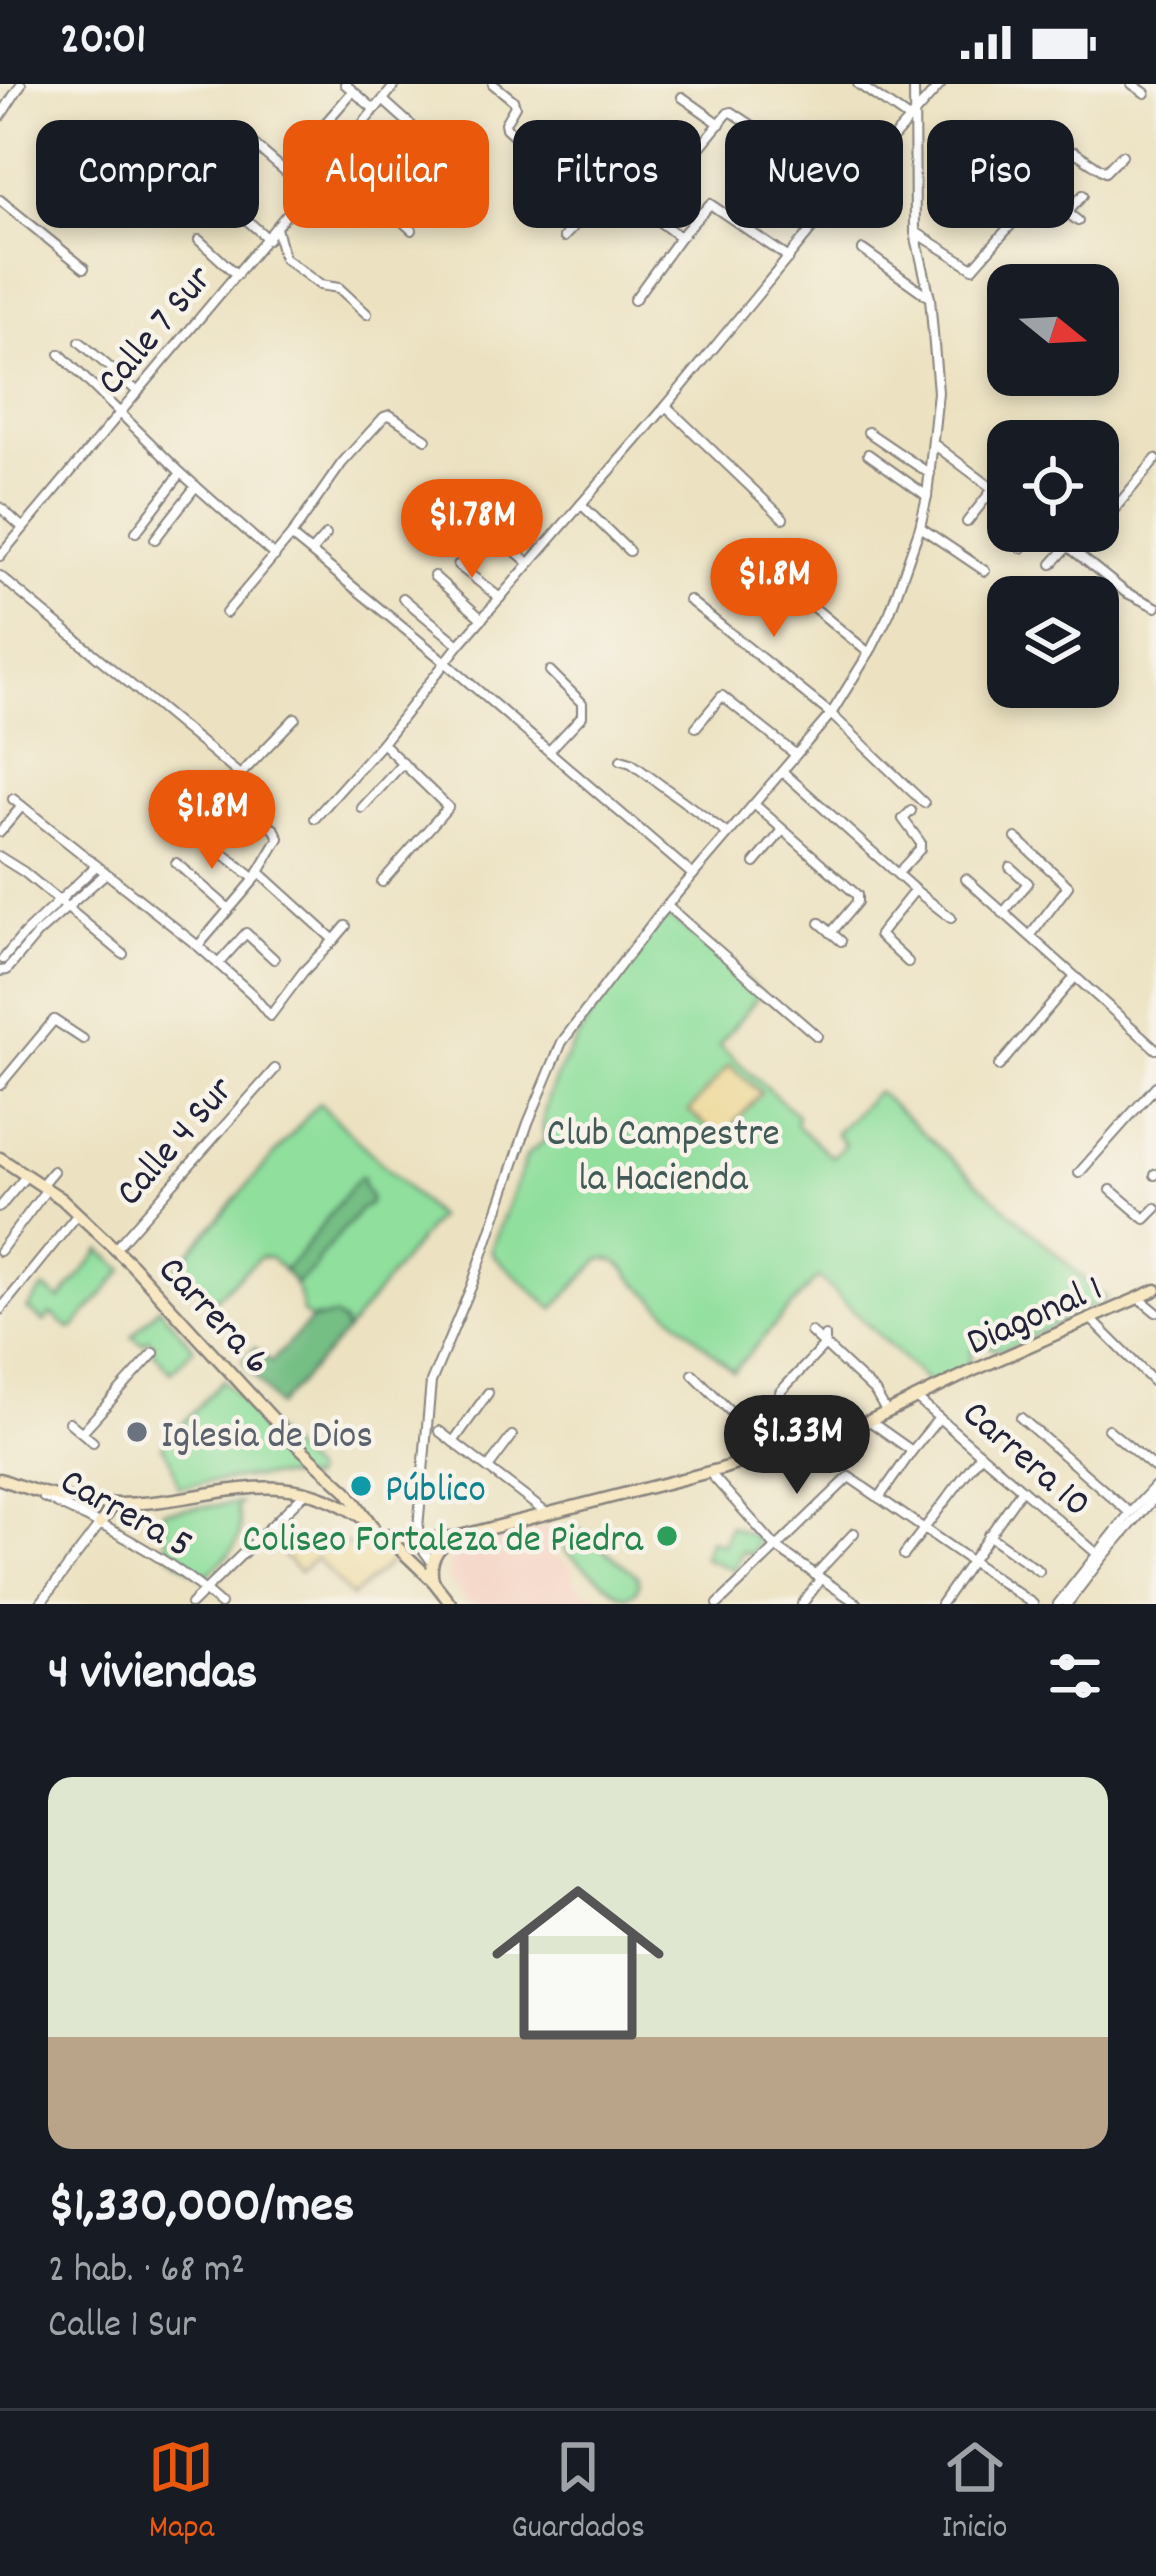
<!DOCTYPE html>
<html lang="es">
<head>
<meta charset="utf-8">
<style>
	body { margin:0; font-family:Dekko,sans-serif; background:#20242c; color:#f1f3f6; height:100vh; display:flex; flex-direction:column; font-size:45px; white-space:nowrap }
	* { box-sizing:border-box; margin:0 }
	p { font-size:39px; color:#9ea1a6 }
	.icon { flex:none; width:66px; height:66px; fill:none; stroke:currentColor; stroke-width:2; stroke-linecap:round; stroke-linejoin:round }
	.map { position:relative; height:1520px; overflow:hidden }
	.sheet { display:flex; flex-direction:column; background:#171b24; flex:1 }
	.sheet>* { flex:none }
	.top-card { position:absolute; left:36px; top:36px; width:1086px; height:108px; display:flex; gap:24px }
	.needle { width:78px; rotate:108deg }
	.tools { position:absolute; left:987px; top:180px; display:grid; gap:24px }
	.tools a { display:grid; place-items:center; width:132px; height:132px; border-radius:24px; background:#171b24; box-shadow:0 6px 18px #0003; font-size:60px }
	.price { position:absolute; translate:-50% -102px; padding:0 27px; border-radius:42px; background:#ea580c; color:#fff; font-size:39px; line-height:78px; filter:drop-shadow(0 3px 6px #0008) }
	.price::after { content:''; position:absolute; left:50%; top:72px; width:36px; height:27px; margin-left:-18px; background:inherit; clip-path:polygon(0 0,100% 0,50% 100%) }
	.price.on { background:#222; color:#fff }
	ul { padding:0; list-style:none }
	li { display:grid; align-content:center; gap:24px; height:636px; padding:0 48px }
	li span { display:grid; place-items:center; height:372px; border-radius:24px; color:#555 }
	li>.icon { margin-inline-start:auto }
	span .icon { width:216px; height:216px; fill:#fffc; stroke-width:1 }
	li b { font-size:51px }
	h2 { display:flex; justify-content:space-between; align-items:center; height:144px; padding:0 48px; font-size:51px }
	.tag { padding:0 42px; border-radius:24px; background:#171b24; box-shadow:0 6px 18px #0003; font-size:42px; line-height:108px }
	.tag.on { background:#ea580c; color:#fff }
	.status { display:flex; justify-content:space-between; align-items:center; height:84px; padding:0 60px; background:#171b24; direction:ltr }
	.status svg { height:33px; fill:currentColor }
	.menu { display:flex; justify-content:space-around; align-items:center; height:168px; border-top:3px solid #363941; background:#171b24; font-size:33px; color:#9ea1a6 }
	.menu a { display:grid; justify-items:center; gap:6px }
	.menu .on { color:#ea580c }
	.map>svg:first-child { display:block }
	.built { fill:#f5d2c2 }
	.green { fill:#90df9d; stroke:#59806c; stroke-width:3 }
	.forest { fill:#74be84; stroke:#4b7060; stroke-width:3 }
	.sand { fill:#eeda9e; stroke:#887e6c; stroke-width:3 }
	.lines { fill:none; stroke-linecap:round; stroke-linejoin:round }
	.street-casing { stroke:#87827e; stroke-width:12 }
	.secondary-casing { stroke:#87827e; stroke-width:15 }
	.street { stroke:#fff; stroke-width:8 }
	.secondary { stroke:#f7e8c3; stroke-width:10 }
	.worship-dot { fill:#6b7280; stroke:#f7f3e8; stroke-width:4.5 }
	.culture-dot { fill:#0f9aa8; stroke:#f7f3e8; stroke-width:4.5 }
	.leisure-dot { fill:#2e9e5b; stroke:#f7f3e8; stroke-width:4.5 }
	.labels { text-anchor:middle; stroke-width:9; stroke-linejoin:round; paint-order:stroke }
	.street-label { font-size:39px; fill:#22223b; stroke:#f7f3e8 }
	.park-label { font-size:39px; fill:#435b58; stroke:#f7f3e8 }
	.worship-label { font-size:39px; fill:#5b616d; stroke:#f7f3e8; text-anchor:start }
	.culture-label { font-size:39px; fill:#0d838f; stroke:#f7f3e8; text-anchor:start }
	.leisure-label { font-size:39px; fill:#27864d; stroke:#f7f3e8; text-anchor:end }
</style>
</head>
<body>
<div class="status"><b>20:01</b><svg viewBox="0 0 49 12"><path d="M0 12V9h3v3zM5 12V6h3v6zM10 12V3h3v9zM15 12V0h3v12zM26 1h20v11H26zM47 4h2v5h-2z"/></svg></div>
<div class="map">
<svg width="1156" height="1520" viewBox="0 0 1156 1520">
	<rect width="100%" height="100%" fill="#f7f3e8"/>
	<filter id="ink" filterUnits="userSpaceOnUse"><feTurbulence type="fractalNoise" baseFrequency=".00833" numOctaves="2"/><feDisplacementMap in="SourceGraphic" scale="24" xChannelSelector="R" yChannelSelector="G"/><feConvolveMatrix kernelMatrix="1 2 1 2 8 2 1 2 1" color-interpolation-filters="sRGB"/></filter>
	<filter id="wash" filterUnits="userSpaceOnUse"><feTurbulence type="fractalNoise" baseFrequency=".004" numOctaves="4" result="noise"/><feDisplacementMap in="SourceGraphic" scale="48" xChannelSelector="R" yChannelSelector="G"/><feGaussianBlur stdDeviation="2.7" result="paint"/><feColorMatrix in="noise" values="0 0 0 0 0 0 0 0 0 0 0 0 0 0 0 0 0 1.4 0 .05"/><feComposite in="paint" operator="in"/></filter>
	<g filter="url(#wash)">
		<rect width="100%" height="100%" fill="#ece2c1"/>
		<path class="built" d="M547 1442 551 1467 571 1482 575 1498 589 1510 595 1508 613 1520H468L448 1496 450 1468Z"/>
		<g class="green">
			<path d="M666 829 761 909 719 961 797 1031 796 1041 832 1073 845 1060 836 1049 877 1007 1106 1215 1006 1265H993L983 1256 971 1266C974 1287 946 1293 930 1301L818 1193 733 1287 633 1195C624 1183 617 1173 601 1175L553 1225 494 1172 491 1165 527 1071 545 1056C526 1004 635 871 666 829Z"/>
			<path d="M319 1019 437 1133 346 1248 343 1239 316 1233 311 1236 302 1228C302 1206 288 1187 270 1174L260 1173 212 1217 183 1186 174 1194 170 1191Z"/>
			<path d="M101 1166 124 1186 74 1244 70 1245 51 1230 44 1238 27 1225 44 1204 60 1216Z"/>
			<path d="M159 1223 194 1264 171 1288 151 1265 154 1261 149 1255 143 1260 132 1252Z"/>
			<path d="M223 1296 313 1390 310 1396C266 1387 222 1397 178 1403L171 1375 162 1362Z"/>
			<path d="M240 1419 236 1424C249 1460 228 1470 204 1494L168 1470 163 1427Z"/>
			<path d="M729 1442 759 1454 752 1471 742 1467 735 1486 703 1474 709 1456 723 1460Z"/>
			<path d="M575 1443 637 1491 639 1500 635 1508 627 1512 620 1510 568 1470 560 1456 565 1447Z"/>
		</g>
		<g class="forest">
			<path d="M360 1093 363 1094V1102L371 1113 369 1121 361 1125 319 1174 315 1184 295 1200 283 1186C287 1181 292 1178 297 1173 319 1147 337 1118 360 1093Z"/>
			<path d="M334 1232 343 1239 346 1248 278 1322 243 1277 255 1264 271 1278 311 1236Z"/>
		</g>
		<g class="sand">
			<path d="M729 981 761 1009 721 1055 689 1027Z"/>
			<path d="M273 1461H378L395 1475 351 1513 316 1474 299 1488Z"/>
		</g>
	</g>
	<g filter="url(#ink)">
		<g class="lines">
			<defs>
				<g id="street">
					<path d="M345 0 374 25"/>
					<path d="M493 0 513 16 515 22 505 39 506 44 518 55"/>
					<path d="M858 0 909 35"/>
					<path d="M1132 0 1145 9"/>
					<path d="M682 13 720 40"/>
					<path d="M383 16 463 88"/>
					<path d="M0 33 21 0"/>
					<path d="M235 44 308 107"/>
					<path d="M651 59 686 80 728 29 732 28 848 105"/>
					<path d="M303 65 353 7"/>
					<path d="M333 75 412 146"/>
					<path d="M1041 108 1078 137"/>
					<path d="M0 116 84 184"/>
					<path d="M238 128 268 155"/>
					<path d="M1067 129 1083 111"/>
					<path d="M362 135 431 59"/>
					<path d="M276 144 284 174 320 201 339 204 367 230"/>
					<path d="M917 149 973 184 1075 68 1105 88 1122 71"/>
					<path d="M564 153 611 102 680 153"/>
					<path d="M199 156 237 191"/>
					<path d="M863 166 929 213"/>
					<path d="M634 216 680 153 710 120 789 174"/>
					<path d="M80 258 138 308"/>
					<path d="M60 270 181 389 275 472"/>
					<path d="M666 322 783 434"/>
					<path d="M868 348 930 390"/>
					<path d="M935 361 1008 416"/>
					<path d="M868 370 927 412"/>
					<path d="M456 415 529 479"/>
					<path d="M581 420 629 467"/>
					<path d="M0 423 23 444"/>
					<path d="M967 438 993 405"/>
					<path d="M920 443 985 487"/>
					<path d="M1098 445 1156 375"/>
					<path d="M1049 447 1125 508 1156 523"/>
					<path d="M136 448 181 389"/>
					<path d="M291 452 445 578 693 791"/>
					<path d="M155 455 196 402"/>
					<path d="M1021 464 1036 447"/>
					<path d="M311 468 326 451"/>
					<path d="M1078 469 1096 447"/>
					<path d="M0 472 396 0"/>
					<path d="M1052 480 1069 461"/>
					<path d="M458 481 500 514"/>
					<path d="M0 492 240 691 295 634"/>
					<path d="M434 492 482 535"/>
					<path d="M801 513 869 569"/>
					<path d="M403 514 459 561"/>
					<path d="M689 516 831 630 924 719"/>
					<path d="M226 529 291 452 342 379 384 333 390 331 426 355"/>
					<path d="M696 643 722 612 795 670"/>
					<path d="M549 667 582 632V619L550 587"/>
					<path d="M621 676 631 679 728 750"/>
					<path d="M783 688 915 806 951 834"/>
					<path d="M13 715 198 862 252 910 270 932 303 888 334 856"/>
					<path d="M754 720 857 811V818L831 849"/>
					<path d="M362 724 403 679"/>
					<path d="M315 734 382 659 459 561 666 322 815 141 941 0"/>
					<path d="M0 748 22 722"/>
					<path d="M196 748 255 795"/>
					<path d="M1016 754 1068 802 1030 852"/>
					<path d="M0 773 24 788 123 870"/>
					<path d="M176 779 228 824"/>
					<path d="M755 779 783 746"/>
					<path d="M259 788 334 856 346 842"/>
					<path d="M898 789 920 765V758L903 735 911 727"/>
					<path d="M966 795 1156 965"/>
					<path d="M382 798 448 723 382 659"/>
					<path d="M667 822 817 952"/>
					<path d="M1003 829 1028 799 1010 783"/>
					<path d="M820 839 841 857"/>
					<path d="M198 862 255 795 279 754 275 746 227 705"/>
					<path d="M3 875 24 850 96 782"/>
					<path d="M908 878 879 851 915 806"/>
					<path d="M218 880 246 849 274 875"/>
					<path d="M0 887 7 886 37 850 105 790"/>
					<path d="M999 982 1075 893"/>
					<path d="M0 1001 54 936 83 955"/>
					<path d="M1079 1089 1156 1002"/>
					<path d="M1155 1091 1156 1090"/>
					<path d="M42 1100 53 1087"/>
					<path d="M1111 1106 1145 1135 1156 1124"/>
					<path d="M0 1123 26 1092"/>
					<path d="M115 1165 275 985"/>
					<path d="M0 1167 47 1105"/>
					<path d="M1139 1214 1156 1228"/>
					<path d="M0 1226 78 1130"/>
					<path d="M1091 1235 1156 1300"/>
					<path d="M811 1248 875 1308 887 1329"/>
					<path d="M693 1290 765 1362"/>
					<path d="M780 1308 825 1261V1252"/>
					<path d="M917 1315 1102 1474"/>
					<path d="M1021 1334 1130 1429"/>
					<path d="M69 1338 93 1358"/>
					<path d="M871 1338 912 1367"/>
					<path d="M1108 1345 1156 1385"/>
					<path d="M439 1347 545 1428"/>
					<path d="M82 1348 154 1269"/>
					<path d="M453 1358 488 1309"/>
					<path d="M488 1384 512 1352"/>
					<path d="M709 1388 776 1463 858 1520"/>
					<path d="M43 1413C106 1442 168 1472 220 1520"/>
					<path d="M879 1414 912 1367 939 1334"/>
					<path d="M988 1451 1039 1487"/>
					<path d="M904 1471 981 1370"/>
					<path d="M432 1478 421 1463 418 1444 431 1298 472 1201 528 1039 562 958 657 833 831 630 872 564 890 528 920 443 927 412 938 308 930 214 915 149 914 0"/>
					<path d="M815 1491 854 1449"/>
					<path d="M40 1520 100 1440"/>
					<path d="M191 1520 307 1407"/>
					<path d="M718 1520 849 1393 1033 1520"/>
					<path d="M802 1520 821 1495"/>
					<path d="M941 1520 1022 1405"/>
					<path d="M1058 1520 1130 1429 1156 1401"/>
					<path d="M1067 1520 1102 1474 1156 1412"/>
				</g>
				<g id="secondary">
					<path d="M0 1074 62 1115 132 1181 296 1360 347 1407 373 1443"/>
					<path d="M0 1395C37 1409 77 1420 117 1420 213 1420 281 1373 368 1438"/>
					<path d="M100 1440 114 1420"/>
					<path d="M385 1451 418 1455 456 1453 721 1385 869 1337 970 1288 1156 1206"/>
					<path d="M387 1453 433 1497 451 1520"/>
					<path d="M433 1497C429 1479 435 1464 452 1455"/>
				</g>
			</defs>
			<use href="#street" class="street-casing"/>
			<use href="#secondary" class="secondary-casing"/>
			<use href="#street" class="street"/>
			<use href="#secondary" class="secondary"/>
		</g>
	</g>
	<circle class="worship-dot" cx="137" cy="1348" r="12"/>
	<circle class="culture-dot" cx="361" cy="1402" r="12"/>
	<circle class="leisure-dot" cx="667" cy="1452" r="12"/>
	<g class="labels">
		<g class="street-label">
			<text transform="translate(152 244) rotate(-50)" y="14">Calle 7 Sur</text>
			<text transform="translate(172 1055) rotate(-49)" y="14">Calle 4 Sur</text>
			<text transform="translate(1033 1228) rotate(-24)" y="14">Diagonal 1</text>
			<text transform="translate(217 1229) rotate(47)" y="14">Carrera 6</text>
			<text transform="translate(1029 1372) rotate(41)" y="14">Carrera 10</text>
			<text transform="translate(128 1426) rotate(29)" y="14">Carrera 5</text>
		</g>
		<g class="park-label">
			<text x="663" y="1060">Club Campestre<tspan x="663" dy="45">la Hacienda</tspan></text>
		</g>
		<g class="worship-label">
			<text x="161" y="1362">Iglesia de Dios</text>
		</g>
		<g class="culture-label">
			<text x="385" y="1416">Público</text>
		</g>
		<g class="leisure-label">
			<text x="643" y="1466">Coliseo Fortaleza de Piedra</text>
		</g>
	</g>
</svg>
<div class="tools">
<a><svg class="needle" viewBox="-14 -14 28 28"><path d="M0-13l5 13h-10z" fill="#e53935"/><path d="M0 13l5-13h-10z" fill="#9ea1a6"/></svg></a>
<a><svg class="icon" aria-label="locate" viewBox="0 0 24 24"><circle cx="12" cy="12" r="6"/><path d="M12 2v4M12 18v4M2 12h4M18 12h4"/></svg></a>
<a><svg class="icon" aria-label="layers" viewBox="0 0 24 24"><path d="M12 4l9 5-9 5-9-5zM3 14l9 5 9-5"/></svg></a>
</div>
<b class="price" style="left:472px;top:497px">$1.78M</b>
<b class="price" style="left:774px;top:556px">$1.8M</b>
<b class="price" style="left:212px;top:788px">$1.8M</b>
<b class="price on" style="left:797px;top:1413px">$1.33M</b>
<div class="top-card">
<a class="tag">Comprar</a>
<a class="tag on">Alquilar</a>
<a class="tag">Filtros</a>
<a class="tag">Nuevo</a>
<a class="tag">Piso</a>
</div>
</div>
<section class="sheet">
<h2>4 viviendas<svg class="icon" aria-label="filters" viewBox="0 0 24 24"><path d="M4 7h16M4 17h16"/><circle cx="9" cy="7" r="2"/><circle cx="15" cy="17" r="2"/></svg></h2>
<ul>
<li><span style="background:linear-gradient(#dfe7d0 70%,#b9a48a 0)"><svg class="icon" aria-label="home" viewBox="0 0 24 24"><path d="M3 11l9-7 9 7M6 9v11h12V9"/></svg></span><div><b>$1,330,000/mes</b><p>2 hab. · 68 m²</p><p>Calle 1 Sur</p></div></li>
</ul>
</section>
<nav class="menu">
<a class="on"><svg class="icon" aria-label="map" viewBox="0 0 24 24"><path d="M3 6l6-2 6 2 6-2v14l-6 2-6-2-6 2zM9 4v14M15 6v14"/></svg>Mapa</a>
<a><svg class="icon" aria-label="saved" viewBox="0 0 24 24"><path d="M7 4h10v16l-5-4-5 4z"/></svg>Guardados</a>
<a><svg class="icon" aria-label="home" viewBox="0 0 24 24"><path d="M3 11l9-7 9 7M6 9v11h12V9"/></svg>Inicio</a>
</nav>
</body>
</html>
